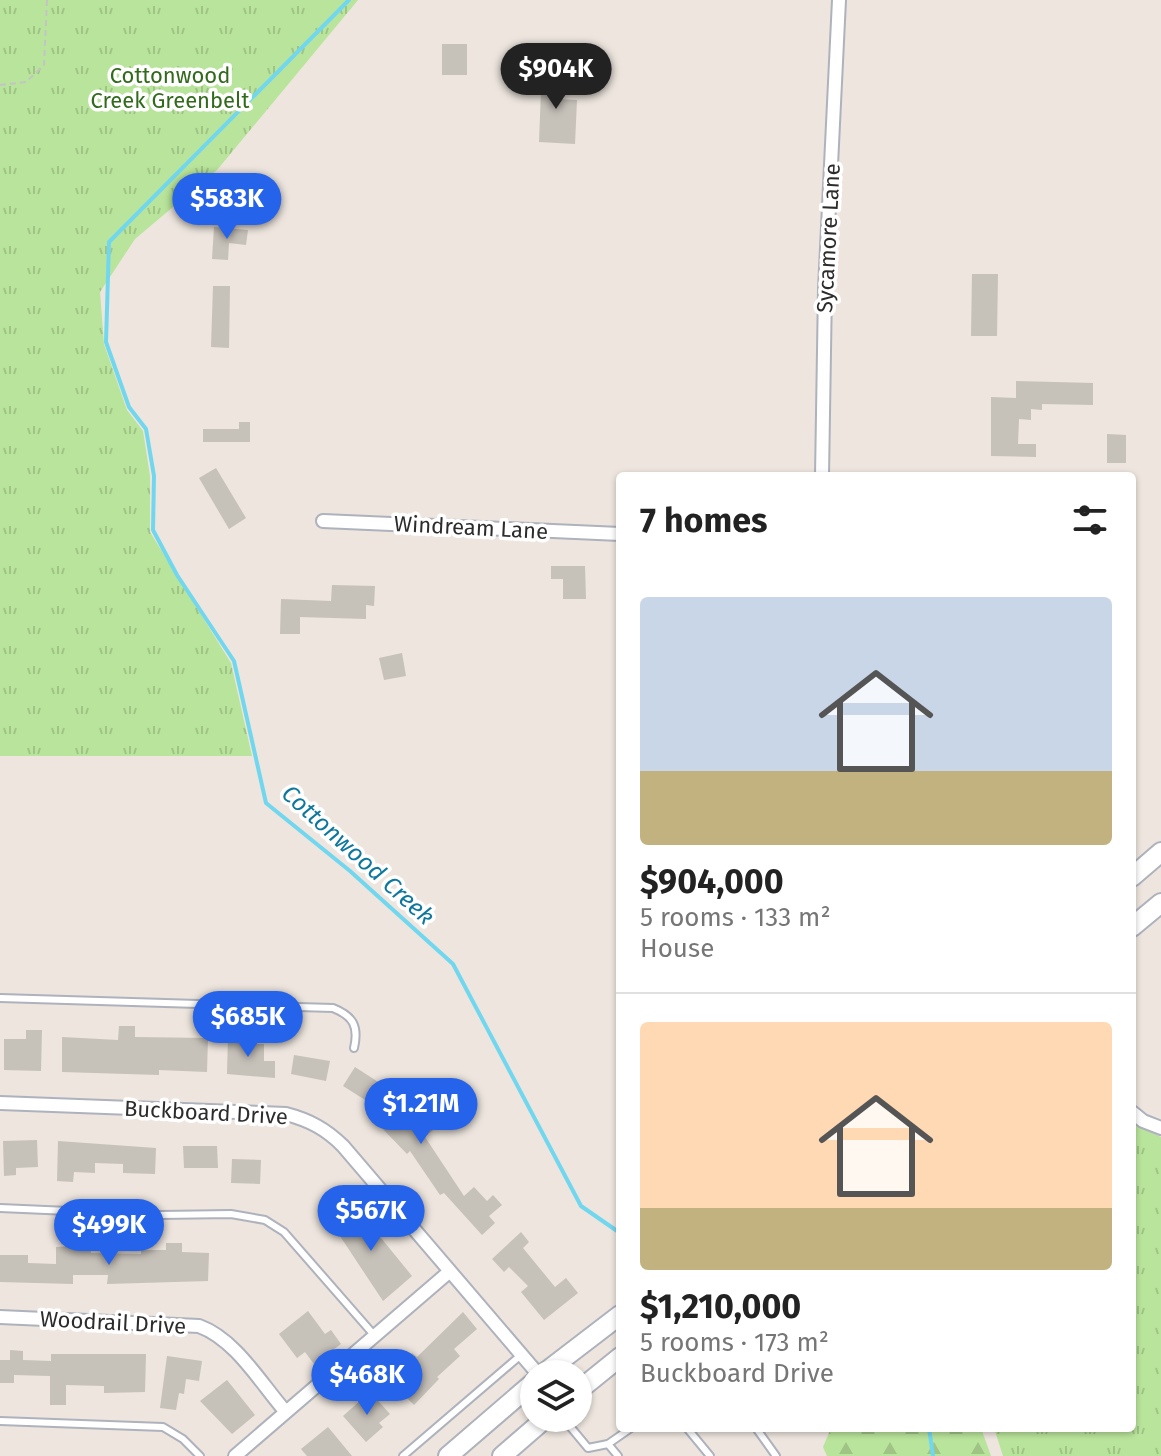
<!DOCTYPE html>
<html lang="en">
<head>
<meta charset="utf-8">
<style>
	body { margin:0; font-family:"Fira Sans",sans-serif; background:#f2f2f2; color:#222; height:100vh; display:flex; flex-direction:column; font-size:30px; white-space:nowrap }
	* { box-sizing:border-box; margin:0 }
	p { font-size:26px; color:#767676 }
	.icon { flex:none; width:44px; height:44px; fill:none; stroke:currentColor; stroke-width:2; stroke-linecap:round; stroke-linejoin:round }
	.map { position:relative; flex:1; overflow:hidden }
	.drawer { position:absolute; left:616px; top:472px; width:520px; height:960px; display:flex; flex-direction:column; background:#fff; border-radius:8px; box-shadow:0 2px 6px #0004 }
	.drawer>* { flex:none }
	.buttons { position:absolute; left:520px; top:1360px; display:grid; gap:16px }
	.buttons a { display:grid; place-items:center; width:72px; height:72px; border-radius:50%; background:#fff; box-shadow:0 2px 6px #0004; font-size:40px }
	.price { position:absolute; translate:-50% -68px; padding:0 18px; border-radius:28px; background:#2563eb; color:#fff; font-size:26px; line-height:52px; filter:drop-shadow(0 2px 4px #0008) }
	.price::after { content:''; position:absolute; left:50%; top:48px; width:24px; height:18px; margin-left:-12px; background:inherit; clip-path:polygon(0 0,100% 0,50% 100%) }
	.price.on { background:#222; color:#fff }
	ul { padding:0; list-style:none }
	li { display:grid; align-content:center; gap:16px; height:424px; padding:0 24px }
	li+li { border-top:2px solid #e0e0e0 }
	li span { display:grid; place-items:center; height:248px; border-radius:8px; color:#555 }
	li>.icon { margin-inline-start:auto }
	span .icon { width:144px; height:144px; fill:#fffc; stroke-width:1 }
	li b { font-size:34px }
	h2 { display:flex; justify-content:space-between; align-items:center; height:96px; padding:0 24px; font-size:34px }
	.map>svg:first-child { display:block }
	.forest { fill:url(#forest-firs) }
	.park { fill:url(#park-tufts) }
	.lines { fill:none; stroke-linecap:round; stroke-linejoin:round }
	.stream { stroke:#71d7ef; stroke-width:4 }
	.building { fill:#c6c1b9 }
	.service-casing { stroke:#aeb2bc; stroke-width:10 }
	.minor-casing { stroke:#aeb2bc; stroke-width:16 }
	.secondary-casing { stroke:#aeb2bc; stroke-width:22 }
	.path { stroke:#c4c4c4; stroke-width:2; stroke-dasharray:6 4; stroke-linecap:butt }
	.service { stroke:#fff; stroke-width:6 }
	.minor { stroke:#fff; stroke-width:12 }
	.secondary { stroke:#fff; stroke-width:18 }
	.labels { text-anchor:middle; stroke-width:7; stroke-linejoin:round; paint-order:stroke }
	.park-label { font-size:22px; fill:#316a1b; stroke:#fff }
	.street-label { font-size:22px; fill:#2c2c2c; stroke:#fff }
	.water-label { font-size:24px; font-style:italic; fill:#0e779e; stroke:#fff }
</style>
</head>
<body>
<div class="map">
<svg width="1161" height="1456" viewBox="0 0 1161 1456">
	<defs>
		<pattern id="forest-firs" width="22" height="20" patternUnits="userSpaceOnUse" patternTransform="scale(2)"><rect width="22" height="20" fill="#b9e49b"/><path d="M5 1l3.5 6h-7zM16 11l3.5 6h-7z" fill="#9fc486"/></pattern>
		<pattern id="park-tufts" width="24" height="20" patternUnits="userSpaceOnUse" patternTransform="scale(2)"><rect width="24" height="20" fill="#b9e49b"/><path d="M3 7l-1-3M5 7V3M7 7l1-3M15 17l-1-3M17 17v-4M19 17l1-3" fill="none" stroke="#9fc486"/></pattern>
	</defs>
	<rect width="100%" height="100%" fill="#ede5de"/>
	<path class="forest" d="M831 1428H981L991 1456H827L823 1447Z"/>
	<g class="park">
		<path d="M0 0H358L217 170 135 239 100 292 104 344 127 410 143 431 150 476V532L231 663 252 756H0Z"/>
		<path d="M1132 1123 1161 1137V1456H1003L994 1428H1132Z"/>
	</g>
	<g class="lines">
		<g class="stream">
			<path d="M349 0 109 242 106 342 129 407 146 429 154 476 153 530 177 575 234 661 266 803 350 871 453 964 581 1206 620 1233"/>
			<path d="M929 1428 933 1456"/>
		</g>
	</g>
	<g class="building">
		<rect x="442" y="44" width="25" height="31"/>
		<path d="M542 65 558 66 556 99 577 100 575 144 539 142Z"/>
		<path d="M214 227 248 230 246 245 229 243 228 260 212 259Z"/>
		<path d="M972 274H998L997 336H971Z"/>
		<path d="M213 286H230L229 348 211 347Z"/>
		<path d="M1016 381 1093 383V405L1042 404V410L1031 409V420L1019 419 1018 444H1036V457L991 456V397L1016 398Z"/>
		<path d="M239 422H250V442H203V429H239Z"/>
		<path d="M1107 434 1126 435V463H1107Z"/>
		<path d="M216 468 246 518 229 529 199 478Z"/>
		<path d="M551 566H585L586 599H563V579H551Z"/>
		<path d="M332 585 375 586 374 606 366 605V619L300 617V634H280L281 599 331 601Z"/>
		<path d="M402 653 406 676 384 680 379 658Z"/>
		<path d="M119 1026H135V1037L208 1038 207 1072 159 1070V1075L62 1072V1037L118 1040Z"/>
		<path d="M26 1030H42L41 1071 4 1070V1039H26Z"/>
		<path d="M228 1034H239V1044H264V1061H275V1078L227 1074Z"/>
		<path d="M294 1055 330 1061 326 1081 291 1074Z"/>
		<path d="M355 1067 406 1100 412 1094 425 1108 418 1114 433 1130 425 1137 464 1196 474 1187 487 1201 493 1195 502 1205 489 1216 495 1223 482 1235 444 1193 440 1195 410 1151 407 1154 379 1125 389 1115 343 1086Z"/>
		<path d="M37 1140 38 1167 16 1168V1175L4 1176 3 1141Z"/>
		<path d="M58 1141 156 1148 155 1174 123 1173V1164L95 1163V1173L74 1172 73 1182 57 1181Z"/>
		<path d="M183 1146H217L218 1168H184Z"/>
		<path d="M232 1159 261 1160 260 1184 231 1183Z"/>
		<path d="M355 1206 412 1276 383 1301 330 1221 337 1215 340 1218Z"/>
		<path d="M521 1232 529 1242 523 1248 555 1287 566 1278 578 1293 544 1320 521 1292 528 1286 509 1267 504 1272 492 1259Z"/>
		<path d="M166 1243H182V1252L209 1253 208 1281 107 1284 108 1275H73V1284L0 1282V1255H28V1263L56 1264V1247L91 1245V1253L141 1254V1250H166Z"/>
		<path d="M308 1311 325 1334 331 1330 341 1344 314 1364 305 1352 297 1358 279 1334Z"/>
		<path d="M463 1312 477 1329 454 1349 460 1356 437 1377 439 1379 414 1405 389 1380 392 1373 412 1353 417 1357Z"/>
		<path d="M10 1350 23 1351V1360L51 1361V1354H146L145 1392 104 1393V1386L66 1385V1405H50V1376L14 1375V1383H0V1360H10Z"/>
		<path d="M167 1356 202 1361 199 1381 186 1379 184 1394 179 1393 176 1410 160 1408Z"/>
		<path d="M227 1380 255 1415 232 1434 200 1401Z"/>
		<path d="M370 1392 390 1414 379 1423 383 1427 366 1442 343 1416Z"/>
		<path d="M328 1427 352 1456H307L301 1449Z"/>
	</g>
	<g class="lines">
		<defs>
			<g id="service">
				<path d="M0 998 333 1008C353 1016 359 1026 354 1048"/>
				<path d="M0 1208 160 1215 231 1214 265 1220 284 1232 374 1335"/>
				<path d="M563 1418 588 1448 608 1444 631 1428"/>
				<path d="M0 1421 163 1427 183 1439 200 1456"/>
				<path d="M687 1428 710 1456"/>
				<path d="M756 1428 776 1456"/>
				<path d="M608 1444 618 1456"/>
				<path d="M403 1456 521 1355"/>
			</g>
			<g id="minor">
				<path d="M822 476 825 289 839 0"/>
				<path d="M323 521 620 534"/>
				<path d="M0 1103 286 1114C309 1120 326 1129 343 1146L538 1374"/>
				<path d="M1132 1112 1143 1121 1161 1128"/>
				<path d="M0 1317 199 1326C235 1339 260 1382 285 1411"/>
				<path d="M235 1456 449 1272"/>
			</g>
			<g id="secondary">
				<path d="M1132 877 1161 852"/>
				<path d="M1132 927 1161 903"/>
				<path d="M543 1374 620 1315"/>
				<path d="M578 1391 620 1357"/>
				<path d="M448 1456 534 1382"/>
				<path d="M502 1456 546 1418"/>
			</g>
		</defs>
		<use href="#service" class="service-casing"/>
		<use href="#minor" class="minor-casing"/>
		<use href="#secondary" class="secondary-casing"/>
		<path class="path" d="M0 85 26 82 44 65 47 0"/>
		<use href="#service" class="service"/>
		<use href="#minor" class="minor"/>
		<use href="#secondary" class="secondary"/>
	</g>
	<g class="labels">
		<g class="park-label">
			<text x="170" y="83">Cottonwood<tspan x="170" dy="25">Creek Greenbelt</tspan></text>
		</g>
		<g class="street-label">
			<text transform="translate(828 238) rotate(-87)" y="8">Sycamore Lane</text>
			<text transform="translate(471 527) rotate(3)" y="8">Windream Lane</text>
			<text transform="translate(206 1112) rotate(3)" y="8">Buckboard Drive</text>
			<text transform="translate(113 1322) rotate(3)" y="8">Woodrail Drive</text>
		</g>
		<g class="water-label">
			<text transform="translate(358 855) rotate(42)" y="8">Cottonwood Creek</text>
		</g>
	</g>
</svg>
<div class="buttons">
<a><svg class="icon" aria-label="layers" viewBox="0 0 24 24"><path d="M12 4l9 5-9 5-9-5zM3 14l9 5 9-5"/></svg></a>
</div>
<b class="price on" style="left:556px;top:111px">$904K</b>
<b class="price" style="left:227px;top:241px">$583K</b>
<b class="price" style="left:248px;top:1059px">$685K</b>
<b class="price" style="left:421px;top:1146px">$1.21M</b>
<b class="price" style="left:371px;top:1253px">$567K</b>
<b class="price" style="left:109px;top:1267px">$499K</b>
<b class="price" style="left:367px;top:1417px">$468K</b>
<section class="drawer">
<h2>7 homes<svg class="icon" aria-label="filters" viewBox="0 0 24 24"><path d="M4 7h16M4 17h16"/><circle cx="9" cy="7" r="2"/><circle cx="15" cy="17" r="2"/></svg></h2>
<ul>
<li><span style="background:linear-gradient(#c9d6e8 70%,#c2b280 0)"><svg class="icon" aria-label="home" viewBox="0 0 24 24"><path d="M3 11l9-7 9 7M6 9v11h12V9"/></svg></span><div><b>$904,000</b><p>5 rooms · 133 m²</p><p>House</p></div></li>
<li><span style="background:linear-gradient(#ffd9b3 75%,#c2b280 0)"><svg class="icon" aria-label="home" viewBox="0 0 24 24"><path d="M3 11l9-7 9 7M6 9v11h12V9"/></svg></span><div><b>$1,210,000</b><p>5 rooms · 173 m²</p><p>Buckboard Drive</p></div></li>
</ul>
</section>
</div>
</body>
</html>
